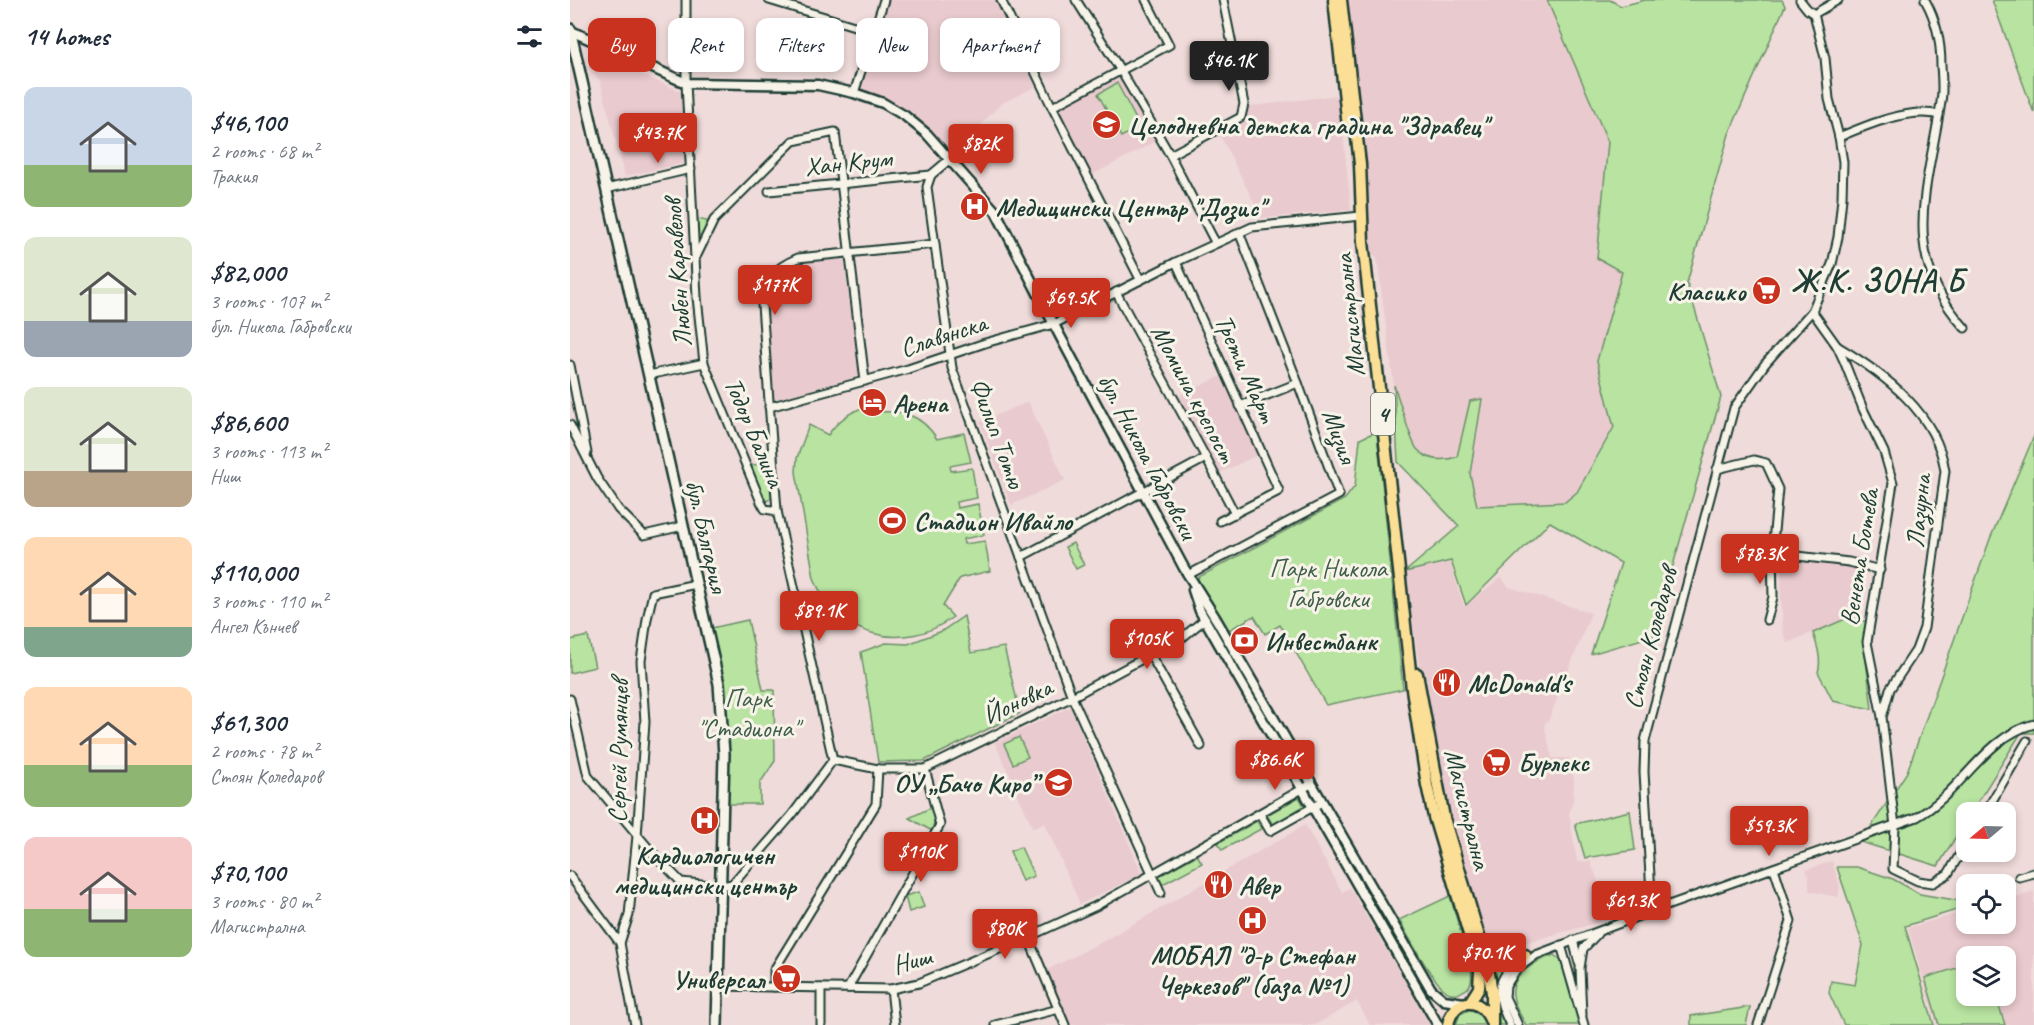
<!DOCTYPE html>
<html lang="en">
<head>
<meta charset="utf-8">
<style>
	body { margin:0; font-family:Caveat,sans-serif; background:#f6f6f7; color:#1f2937; height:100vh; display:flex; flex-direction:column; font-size:22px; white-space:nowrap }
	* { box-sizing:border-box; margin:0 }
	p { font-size:20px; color:#747a83 }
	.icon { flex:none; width:33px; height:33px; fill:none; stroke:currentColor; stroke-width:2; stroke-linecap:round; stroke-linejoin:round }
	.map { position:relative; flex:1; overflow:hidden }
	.details { display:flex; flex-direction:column; background:#fff; width:570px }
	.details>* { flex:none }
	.top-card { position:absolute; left:18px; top:18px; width:570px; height:54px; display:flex; gap:12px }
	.needle { width:39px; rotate:251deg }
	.fabs { position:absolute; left:1386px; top:802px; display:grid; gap:12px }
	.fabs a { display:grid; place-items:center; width:60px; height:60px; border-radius:12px; background:#fff; box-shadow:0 3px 9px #0003; font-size:30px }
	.price { position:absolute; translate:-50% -51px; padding:0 14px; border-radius:6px; background:#c8321e; color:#fff; font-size:20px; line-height:39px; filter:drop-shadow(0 2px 3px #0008) }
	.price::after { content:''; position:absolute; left:50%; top:36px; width:18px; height:14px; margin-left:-9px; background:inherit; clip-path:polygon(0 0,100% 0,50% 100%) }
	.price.current { background:#222; color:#fff }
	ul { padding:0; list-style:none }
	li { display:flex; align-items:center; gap:18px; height:150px; padding:0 24px }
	li span { display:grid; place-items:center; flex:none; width:168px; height:120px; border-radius:12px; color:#555 }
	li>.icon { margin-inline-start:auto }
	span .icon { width:72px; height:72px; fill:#fffc; stroke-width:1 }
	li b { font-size:26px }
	h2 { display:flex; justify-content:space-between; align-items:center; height:72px; padding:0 24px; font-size:26px }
	.tag { padding:0 21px; border-radius:12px; background:#fff; box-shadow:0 3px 9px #0003; font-size:21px; line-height:54px }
	.tag.current { background:#c8321e; color:#fff }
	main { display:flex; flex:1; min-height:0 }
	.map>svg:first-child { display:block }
	.built { fill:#e9cace; fill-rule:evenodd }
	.green { fill:#b8e3a1; stroke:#6c906a; stroke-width:1.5 }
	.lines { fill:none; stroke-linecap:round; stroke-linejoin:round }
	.minor-casing { stroke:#1f3d34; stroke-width:11 }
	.tertiary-casing { stroke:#1f3d34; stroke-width:13 }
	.secondary-casing { stroke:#1f3d34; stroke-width:14 }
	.primary-casing { stroke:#1f3d34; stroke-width:15 }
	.minor { stroke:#f7f3e8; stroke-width:7 }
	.tertiary { stroke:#f7f3e8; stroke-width:8 }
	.secondary { stroke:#f7f3e8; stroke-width:9 }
	.primary { stroke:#fbdf96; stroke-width:10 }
	.labels { text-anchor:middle; stroke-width:6; stroke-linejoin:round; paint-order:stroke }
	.shield { fill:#f7f3e8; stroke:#60746a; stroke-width:1.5 }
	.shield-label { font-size:24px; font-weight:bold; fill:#1f3d34 }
	.poi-label { font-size:26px; font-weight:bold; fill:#1f3d34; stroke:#f7f3e8; text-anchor:start }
	.street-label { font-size:26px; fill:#1f3d34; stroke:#f7f3e8 }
	.park-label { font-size:26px; fill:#3e5e4a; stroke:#f7f3e8 }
	.district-label { font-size:32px; font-weight:bold; letter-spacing:1.5px; fill:#1f3d34; stroke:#f7f3e8 }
</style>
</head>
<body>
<main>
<section class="details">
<h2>14 homes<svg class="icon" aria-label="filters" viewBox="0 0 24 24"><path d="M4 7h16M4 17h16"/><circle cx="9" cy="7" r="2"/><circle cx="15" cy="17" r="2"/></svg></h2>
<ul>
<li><span style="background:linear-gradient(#c9d6e8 65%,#8fb573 0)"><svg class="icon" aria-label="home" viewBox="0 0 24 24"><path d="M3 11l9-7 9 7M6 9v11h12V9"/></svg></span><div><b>$46,100</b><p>2 rooms · 68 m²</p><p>Тракия</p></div></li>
<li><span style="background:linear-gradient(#dfe7d0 70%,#9aa5b1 0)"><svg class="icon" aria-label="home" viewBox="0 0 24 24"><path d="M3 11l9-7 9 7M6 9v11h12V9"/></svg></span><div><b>$82,000</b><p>3 rooms · 107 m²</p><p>бул. Никола Габровски</p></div></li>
<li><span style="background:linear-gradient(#dfe7d0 70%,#b9a48a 0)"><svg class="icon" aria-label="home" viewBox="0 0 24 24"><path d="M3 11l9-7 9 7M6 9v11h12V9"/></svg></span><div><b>$86,600</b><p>3 rooms · 113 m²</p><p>Ниш</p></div></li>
<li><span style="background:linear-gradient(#ffd9b3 75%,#7fa58c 0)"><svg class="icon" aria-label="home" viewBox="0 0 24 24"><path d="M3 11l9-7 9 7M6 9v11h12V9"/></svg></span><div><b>$110,000</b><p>3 rooms · 110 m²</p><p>Ангел Кънчев</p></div></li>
<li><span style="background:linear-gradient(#ffd9b3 65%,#8fb573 0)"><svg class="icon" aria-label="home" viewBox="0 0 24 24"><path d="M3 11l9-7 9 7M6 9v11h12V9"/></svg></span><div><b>$61,300</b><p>2 rooms · 78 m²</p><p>Стоян Коледаров</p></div></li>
<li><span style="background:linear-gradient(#f6c9c9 60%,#8fb573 0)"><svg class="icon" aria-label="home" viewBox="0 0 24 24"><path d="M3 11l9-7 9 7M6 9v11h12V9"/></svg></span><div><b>$70,100</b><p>3 rooms · 80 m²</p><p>Магистрална</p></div></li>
</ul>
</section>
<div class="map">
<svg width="1464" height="1025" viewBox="0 0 1464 1025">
	<rect width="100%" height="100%" fill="#efdbd9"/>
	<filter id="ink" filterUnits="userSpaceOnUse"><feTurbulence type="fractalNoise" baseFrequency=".0167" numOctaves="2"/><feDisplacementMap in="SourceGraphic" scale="12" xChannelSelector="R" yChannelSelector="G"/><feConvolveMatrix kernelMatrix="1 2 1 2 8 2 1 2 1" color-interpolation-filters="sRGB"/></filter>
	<g filter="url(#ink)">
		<g class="built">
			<path d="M314 0H431L471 84 432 103 379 157 335 116 284 93Z"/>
			<path d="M774 0H977L1038 142 1027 258 1052 272 1027 361 1044 426 1007 492 995 502 907 506 900 474 912 398 900 401 887 458 874 461 861 459 846 449 824 385 807 258 801 253Z"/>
			<path d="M27 55 112 92 116 163 55 176 30 80 17 67Z"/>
			<path d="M551 71 590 139 518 177 484 108Z"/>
			<path d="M769 95 781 210 692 218 648 131 673 118 676 107Z"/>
			<path d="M274 259 289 376 202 400 196 308 200 287 212 271 231 263Z"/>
			<path d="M656 374 692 453 645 475 604 398Z"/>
			<path d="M458 402 495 480 441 505 410 422Z"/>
			<path d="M1212 557 1287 566 1286 600 1280 617 1217 643 1213 630 1211 598Z"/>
			<path d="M880 563 894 607 931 577 939 587 1021 613 979 719 974 724 982 758H999L1004 780 1003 800 999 814 1007 862 1020 861 1031 889 1037 920 928 950 917 943 876 819 860 734 835 572Z"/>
			<path d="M500 707 572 874 510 904 475 823 463 828 425 743Z"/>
			<path d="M735 825 772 892 780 888 860 1025H800L787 1001 745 1025H500L477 970 532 942Z"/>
			<path d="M1262 861 1270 887 1268 897 1239 891V879L1236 870Z"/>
			<path d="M1464 891V1025H1367L1338 928 1396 911V924H1436V900ZM1396 957H1436V996H1396Z"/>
		</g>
		<g class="green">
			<path d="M977 0H1040L1051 6 1075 0H1212L1215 6 1159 134 1117 283 1151 397 1083 636 1021 654 1051 563 980 522 896 605 881 561 835 572 889 526 828 462 824 385C828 396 841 443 847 449 858 462 873 461 887 457L900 401 912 399 900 474 907 506 995 502 1007 492 1044 427 1027 361 1052 272 1027 258 1038 142Z"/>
			<path d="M1422 0H1464V113Z"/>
			<path d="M547 83 570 127 551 137 528 94Z"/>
			<path d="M127 219 141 222 129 243Z"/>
			<path d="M298 406 300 413C329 409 351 413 367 439L394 433 401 462 380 466 381 471 402 468 407 498 386 502 387 508 408 504 414 535 393 539 394 544 415 541 420 571 390 578 373 606 383 617C334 654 266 637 244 578L226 472 227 458 239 425 258 435C268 420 280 411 298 406Z"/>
			<path d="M807 431 833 689 756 705 710 625 695 634 684 616 657 631 627 578 775 499 785 486 790 439Z"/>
			<path d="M1464 436V733H1451L1401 813H1396V820L1368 866 1291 842 1337 772 1420 539Z"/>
			<path d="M199 464 201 498 197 501 194 499 181 465Z"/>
			<path d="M503 543 514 565 506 569 495 547Z"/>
			<path d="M394 616 401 653 434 647 450 713 354 761 308 762 291 652 316 643 338 644 372 631Z"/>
			<path d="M1280 617 1297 622 1294 644 1302 709 1263 701 1248 672C1252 660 1247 645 1243 633Z"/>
			<path d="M178 620 193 690H204L205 761 190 783V804H154L149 684 137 629Z"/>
			<path d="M18 636 25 667 0 673V640Z"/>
			<path d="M449 737 458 757 443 764 434 744Z"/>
			<path d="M729 797 734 806 703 825 697 815Z"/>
			<path d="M362 807 365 818 362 831 339 818Z"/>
			<path d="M1060 811 1065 850 1015 858 1005 824Z"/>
			<path d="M687 821 691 829 652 850 648 843Z"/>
			<path d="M451 847 464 876 452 881 440 851Z"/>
			<path d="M627 855 632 863 591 885 587 877Z"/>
			<path d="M1267 867H1287L1323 879 1350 894 1396 902V907L1335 926 1364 1025H1274L1259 993 1261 981 1285 985 1293 945Z"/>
			<path d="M349 892 354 907 339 912 335 896Z"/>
			<path d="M880 896 901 967C902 976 903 987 893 991 889 994 884 995 880 993 865 988 838 935 829 920Z"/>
			<path d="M984 955 991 961 1011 1025H956C951 1016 944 1006 943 995 940 975 967 960 984 955Z"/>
			<path d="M921 957 937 960 939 963C936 968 931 973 928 979 920 994 928 1011 935 1025H929L919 958Z"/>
			<path d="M1396 965V996H1426L1435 1025H1369L1355 978Z"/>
			<path d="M1180 1007 1176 1025H1121V1016Z"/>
			<path d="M901 1009 912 1013 916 1025H886L890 1014Z"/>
		</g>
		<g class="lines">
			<defs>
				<g id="minor">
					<path d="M199 0 304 32"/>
					<path d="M431 0 482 107 570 279"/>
					<path d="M506 0 551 71 600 155 645 242"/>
					<path d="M1355 0C1367 21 1371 42 1371 66 1372 78 1373 91 1371 102 1358 188 1328 255 1395 328"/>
					<path d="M1244 14 1268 0"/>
					<path d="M284 93 314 0"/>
					<path d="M482 107 599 45 576 0"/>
					<path d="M1269 137C1297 125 1340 107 1369 115"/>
					<path d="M600 155 671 117 674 104 653 0"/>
					<path d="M380 159 361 175 357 187 382 368 502 697 591 893"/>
					<path d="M36 189 121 169"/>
					<path d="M199 191 361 175"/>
					<path d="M127 255 144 220 223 141 265 132 295 381"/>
					<path d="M606 262 709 491 650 521"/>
					<path d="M546 292 636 458 665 514"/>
					<path d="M1242 311 1267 346 1274 361 1293 409 1314 452 1323 483 1297 642 1312 717 1325 826 1323 869 1348 881 1363 883 1378 874 1396 844"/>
					<path d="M1267 346C1314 374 1367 413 1375 471L1354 628 1346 650 1320 689 1313 714"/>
					<path d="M0 365 17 453"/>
					<path d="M79 375 134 363"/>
					<path d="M670 406 728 383"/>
					<path d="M199 407 338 369 415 343 484 324 606 262 682 227 791 216"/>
					<path d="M0 425 27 478 48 509 74 535 113 526"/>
					<path d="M1147 469 1184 460 1196 463 1208 489 1202 553 1203 597 1197 620"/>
					<path d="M207 511 192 305C194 279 204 268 228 258L365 244"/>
					<path d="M1202 553 1279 562 1310 570"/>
					<path d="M451 557 636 458"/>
					<path d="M618 575 769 495 728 383 669 232"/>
					<path d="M580 654 631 746"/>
					<path d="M0 699 18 776 80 850 111 882 151 886 162 884 222 815 263 760 207 511 195 509 191 502 134 363 127 297 116 83V0"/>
					<path d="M263 760 308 769H355L502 697 613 637 635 619"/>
					<path d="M1415 813 1457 741"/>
					<path d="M690 814 700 831 752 802"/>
					<path d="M0 876 50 943"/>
					<path d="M1449 877 1464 873"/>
					<path d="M1082 911 1074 772 1075 741 1164 408 1195 364 1242 311 1262 264 1268 237 1272 198 1273 162 1269 137 1259 99 1255 58 1244 14 1238 10 1230 0"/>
					<path d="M458 937 495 1025"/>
					<path d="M1003 940 1009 963"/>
					<path d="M991 945 1014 1025"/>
					<path d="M148 986 321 989 349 983 458 937 526 906 741 784"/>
					<path d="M204 987V970L306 804 308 769"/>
					<path d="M251 988V1025"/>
					<path d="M278 988 370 825 355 769"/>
					<path d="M321 989 325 1025"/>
					<path d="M1012 1015 1010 968 1013 949 1027 934"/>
					<path d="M65 1025 50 943 59 915 67 836 75 722 71 661 77 619 83 593 126 584"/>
					<path d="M425 1025 489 1009"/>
					<path d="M940 1025C924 993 925 978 954 955"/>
					<path d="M948 1025 935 997 936 986 946 970 966 955 1082 911 1347 817C1393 791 1413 738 1464 724"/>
					<path d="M1188 1025 1221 921 1204 868"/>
				</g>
				<g id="tertiary">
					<path d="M1 31 116 83 248 85 284 93 313 103 335 116 357 134 426 212 490 336 614 568 646 619 861 989 874 1000 894 1003"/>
					<path d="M623 590 630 611 868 1025"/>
				</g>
				<path id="secondary" d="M0 29 149 684 154 754 147 1025"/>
				<g id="primary">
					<path d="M764 0 778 127"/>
					<path d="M771 0 790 164 793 242 842 689 857 785 864 817 910 971 909 988 900 1002"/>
					<path d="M847 674 874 818 918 967 922 993V1025"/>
					<path d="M914 951 934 955H955"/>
					<path d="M878 1025C883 997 911 995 921 1022"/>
				</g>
			</defs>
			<use href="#minor" class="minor-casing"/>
			<use href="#tertiary" class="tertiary-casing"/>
			<use href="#secondary" class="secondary-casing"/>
			<use href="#primary" class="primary-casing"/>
			<use href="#minor" class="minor"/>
			<use href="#tertiary" class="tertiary"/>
			<use href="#secondary" class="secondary"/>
			<use href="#primary" class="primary"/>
		</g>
	</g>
	<defs>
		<symbol id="school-disc" viewBox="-11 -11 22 22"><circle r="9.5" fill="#c8321e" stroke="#f7f3e8"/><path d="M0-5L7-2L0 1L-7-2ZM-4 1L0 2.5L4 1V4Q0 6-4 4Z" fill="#fff"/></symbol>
		<symbol id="hospital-disc" viewBox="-11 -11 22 22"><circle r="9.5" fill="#c8321e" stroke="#f7f3e8"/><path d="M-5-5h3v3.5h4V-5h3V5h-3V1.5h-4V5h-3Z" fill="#fff"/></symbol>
		<symbol id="supermarket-disc" viewBox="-11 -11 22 22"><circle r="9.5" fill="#c8321e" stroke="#f7f3e8"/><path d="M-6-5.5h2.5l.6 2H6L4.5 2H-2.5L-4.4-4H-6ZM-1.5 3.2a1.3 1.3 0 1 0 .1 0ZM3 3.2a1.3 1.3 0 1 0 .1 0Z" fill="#fff"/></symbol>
		<symbol id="hotel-disc" viewBox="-11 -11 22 22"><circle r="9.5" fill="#c8321e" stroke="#f7f3e8"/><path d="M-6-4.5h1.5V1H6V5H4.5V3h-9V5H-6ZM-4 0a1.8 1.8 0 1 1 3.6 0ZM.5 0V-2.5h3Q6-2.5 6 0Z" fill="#fff"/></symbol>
		<symbol id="stadium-disc" viewBox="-11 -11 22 22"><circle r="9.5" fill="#c8321e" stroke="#f7f3e8"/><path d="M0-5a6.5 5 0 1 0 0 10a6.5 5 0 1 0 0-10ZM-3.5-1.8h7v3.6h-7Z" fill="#fff"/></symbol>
		<symbol id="bank-disc" viewBox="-11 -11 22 22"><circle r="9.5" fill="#c8321e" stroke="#f7f3e8"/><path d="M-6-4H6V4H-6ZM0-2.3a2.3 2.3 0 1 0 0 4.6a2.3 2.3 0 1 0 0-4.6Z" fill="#fff"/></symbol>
		<symbol id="restaurant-disc" viewBox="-11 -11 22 22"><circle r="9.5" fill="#c8321e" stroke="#f7f3e8"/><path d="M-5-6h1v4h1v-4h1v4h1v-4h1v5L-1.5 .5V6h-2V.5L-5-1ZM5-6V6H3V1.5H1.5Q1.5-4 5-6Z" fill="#fff"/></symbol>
	</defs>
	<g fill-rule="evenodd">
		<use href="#school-disc" x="520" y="108" width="33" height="33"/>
		<use href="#hospital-disc" x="388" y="190" width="33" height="33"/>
		<use href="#supermarket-disc" x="1180" y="274" width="33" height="33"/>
		<use href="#hotel-disc" x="286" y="386" width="33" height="33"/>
		<use href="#stadium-disc" x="306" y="504" width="33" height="33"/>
		<use href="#bank-disc" x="658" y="624" width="33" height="33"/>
		<use href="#restaurant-disc" x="860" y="666" width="33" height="33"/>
		<use href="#supermarket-disc" x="910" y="746" width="33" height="33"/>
		<use href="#school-disc" x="472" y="766" width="33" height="33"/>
		<use href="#hospital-disc" x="118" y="804" width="33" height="33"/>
		<use href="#restaurant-disc" x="632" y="868" width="33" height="33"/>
		<use href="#hospital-disc" x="666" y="904" width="33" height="33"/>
		<use href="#supermarket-disc" x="200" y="962" width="33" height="33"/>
	</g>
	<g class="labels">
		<rect class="shield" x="801" y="393" width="24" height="42" rx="4.5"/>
		<g class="shield-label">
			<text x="813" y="422">4</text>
		</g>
		<g class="poi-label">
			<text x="558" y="134">Целодневна детска градина "Здравец"</text>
			<text x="426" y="216">Медицински Център "Дозис"</text>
			<text x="1176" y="300" text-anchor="end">Класико</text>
			<text x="323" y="412">Арена</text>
			<text x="344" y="530">Стадион Ивайло</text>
			<text x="695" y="650">Инвестбанк</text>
			<text x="898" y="692">McDonald's</text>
			<text x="948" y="771">Бурлекс</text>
			<text x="467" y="792" text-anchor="end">ОУ „Бачо Киро”</text>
			<text x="135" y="864" text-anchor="middle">Кардиологичен<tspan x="135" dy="30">медицински център</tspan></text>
			<text x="669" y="894">Авер</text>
			<text x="683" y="964" text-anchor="middle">МОБАЛ "д-р Стефан<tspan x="683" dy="30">Черкезов" (база №1)</tspan></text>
			<text x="195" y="988" text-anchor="end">Универсал</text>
		</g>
		<g class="street-label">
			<text transform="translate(278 162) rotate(-6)" y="9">Хан Крум</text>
			<text transform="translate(107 273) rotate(-94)" y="9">Любен Каравелов</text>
			<text transform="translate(779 315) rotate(-96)" y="9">Магистрална</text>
			<text transform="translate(373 335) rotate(-18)" y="9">Славянска</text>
			<text transform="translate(676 368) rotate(66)" y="9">Трети Март</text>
			<text transform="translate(624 393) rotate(62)" y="9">Момина крепост</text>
			<text transform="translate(185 432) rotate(67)" y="9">Тодор Балина</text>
			<text transform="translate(428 433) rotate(70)" y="9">Филип Тотю</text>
			<text transform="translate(770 436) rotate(70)" y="9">Мизия</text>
			<text transform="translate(578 456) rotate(62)" y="9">бул. Никола Габровски</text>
			<text transform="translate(1348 511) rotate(-84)" y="9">Лазурна</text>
			<text transform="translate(137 536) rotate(77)" y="9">бул. България</text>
			<text transform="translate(1289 557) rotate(-81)" y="9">Венета Ботева</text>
			<text transform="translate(1080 638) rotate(-75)" y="9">Стоян Коледаров</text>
			<text transform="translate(447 701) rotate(-26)" y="9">Йоновка</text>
			<text transform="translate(48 751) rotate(-89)" y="9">Сергей Румянцев</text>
			<text transform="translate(898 809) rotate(76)" y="9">Магистрална</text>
			<text transform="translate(342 960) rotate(-16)" y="9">Ниш</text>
		</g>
		<g class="park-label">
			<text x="758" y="577">Парк Никола<tspan x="758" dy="30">Габровски</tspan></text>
			<text x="178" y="707">Парк<tspan x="178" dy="30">"Стадиона"</tspan></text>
		</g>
		<g class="district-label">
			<text x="1308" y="291">Ж.К. ЗОНА Б</text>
		</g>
	</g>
</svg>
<div class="fabs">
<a><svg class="needle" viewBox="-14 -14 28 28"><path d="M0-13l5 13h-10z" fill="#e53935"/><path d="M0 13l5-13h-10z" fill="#747a83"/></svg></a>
<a><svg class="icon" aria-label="locate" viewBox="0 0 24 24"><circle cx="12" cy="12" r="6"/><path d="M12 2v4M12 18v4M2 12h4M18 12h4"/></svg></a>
<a><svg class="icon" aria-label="layers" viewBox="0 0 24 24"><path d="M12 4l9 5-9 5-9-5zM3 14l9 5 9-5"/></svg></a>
</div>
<b class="price current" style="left:659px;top:92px">$46.1K</b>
<b class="price" style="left:88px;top:164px">$43.7K</b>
<b class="price" style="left:411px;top:175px">$82K</b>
<b class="price" style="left:205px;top:316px">$177K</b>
<b class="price" style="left:501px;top:329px">$69.5K</b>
<b class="price" style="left:1190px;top:585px">$78.3K</b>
<b class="price" style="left:249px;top:642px">$89.1K</b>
<b class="price" style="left:577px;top:670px">$105K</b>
<b class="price" style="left:705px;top:791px">$86.6K</b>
<b class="price" style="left:1199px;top:857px">$59.3K</b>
<b class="price" style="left:351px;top:883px">$110K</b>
<b class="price" style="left:1061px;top:932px">$61.3K</b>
<b class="price" style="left:435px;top:960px">$80K</b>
<b class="price" style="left:917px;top:984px">$70.1K</b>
<div class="top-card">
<a class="tag current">Buy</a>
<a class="tag">Rent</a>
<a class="tag">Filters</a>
<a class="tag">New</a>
<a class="tag">Apartment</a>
</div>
</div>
</main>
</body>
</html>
